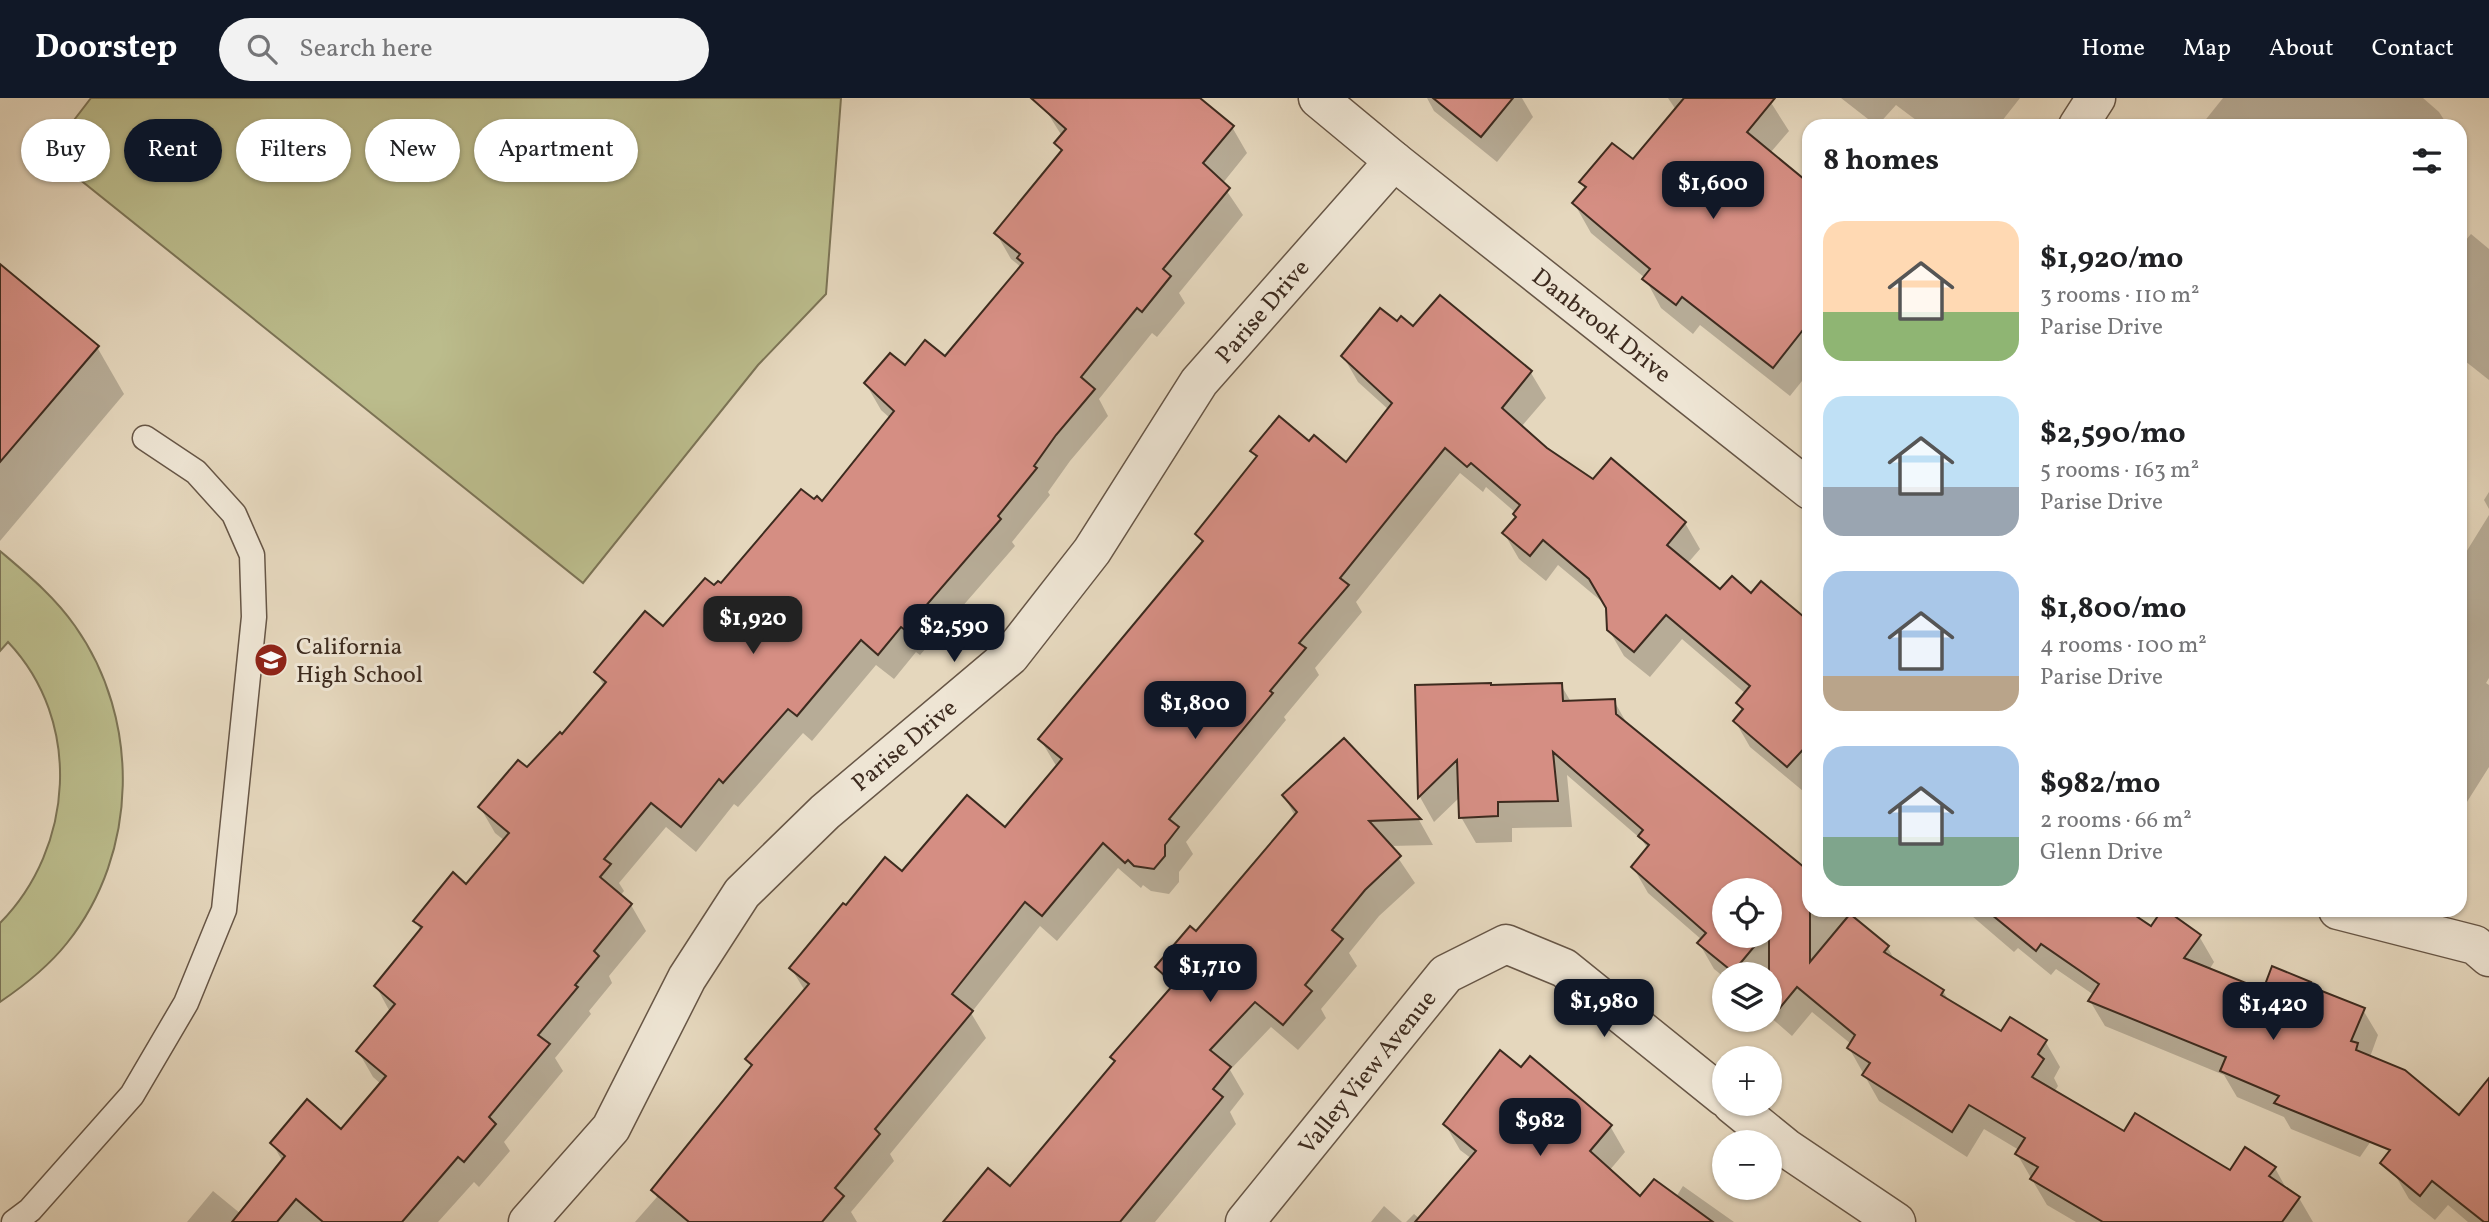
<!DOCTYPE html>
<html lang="en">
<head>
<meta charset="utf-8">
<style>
	body { margin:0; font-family:Vollkorn,serif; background:#f2f2f2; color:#202124; height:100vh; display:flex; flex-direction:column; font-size:26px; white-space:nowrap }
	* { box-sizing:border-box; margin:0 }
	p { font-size:23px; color:#757577 }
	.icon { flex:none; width:38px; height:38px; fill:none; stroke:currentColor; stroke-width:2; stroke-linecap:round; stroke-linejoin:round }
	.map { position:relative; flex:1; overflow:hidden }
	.side { position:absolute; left:1802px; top:21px; width:665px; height:798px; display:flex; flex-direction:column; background:#fff; border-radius:21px; box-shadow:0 2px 5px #0004 }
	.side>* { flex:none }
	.guide { position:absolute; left:21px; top:21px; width:665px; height:63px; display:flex; gap:14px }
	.controls { position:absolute; left:1712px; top:780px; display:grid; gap:14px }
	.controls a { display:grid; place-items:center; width:70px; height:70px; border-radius:50%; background:#fff; box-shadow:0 2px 5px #0004; font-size:35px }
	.price { position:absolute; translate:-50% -60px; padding:0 16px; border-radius:14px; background:#111827; color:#fff; font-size:23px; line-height:46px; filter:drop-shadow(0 2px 4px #0008) }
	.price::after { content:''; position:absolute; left:50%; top:42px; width:21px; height:16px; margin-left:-10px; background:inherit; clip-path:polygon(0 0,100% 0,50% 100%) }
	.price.current { background:#222; color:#fff }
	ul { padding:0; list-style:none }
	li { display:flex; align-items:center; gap:21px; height:175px; padding:0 21px }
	li span { display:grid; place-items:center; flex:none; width:196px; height:140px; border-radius:21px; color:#555 }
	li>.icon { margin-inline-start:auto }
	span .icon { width:84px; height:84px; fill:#fffc; stroke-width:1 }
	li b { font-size:30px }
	h2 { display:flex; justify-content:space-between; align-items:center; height:84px; padding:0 21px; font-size:30px }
	.tag { padding:0 24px; border-radius:32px; background:#fff; box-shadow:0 2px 5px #0004; font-size:24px; line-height:63px }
	.tag.current { background:#111827; color:#fff }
	header { display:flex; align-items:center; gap:42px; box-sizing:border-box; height:98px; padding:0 35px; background:#111827; color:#fff }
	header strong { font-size:33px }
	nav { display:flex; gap:38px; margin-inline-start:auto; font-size:24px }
	.search { width:490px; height:63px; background:#f2f2f2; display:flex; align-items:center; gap:18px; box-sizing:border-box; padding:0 24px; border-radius:38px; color:#757577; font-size:26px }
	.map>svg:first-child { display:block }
	.pitch { fill:#bbbc8c; stroke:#7c7456; stroke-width:2 }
	.shadow { fill:#0003; fill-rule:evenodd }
	.building { fill:#d58e83; stroke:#3d2b1f; stroke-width:2 }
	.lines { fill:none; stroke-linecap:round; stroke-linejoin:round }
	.lane-casing { stroke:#675646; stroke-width:27 }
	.street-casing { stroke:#675646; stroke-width:41 }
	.lane { stroke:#eee5d4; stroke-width:24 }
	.street { stroke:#eee5d4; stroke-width:38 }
	.labels { text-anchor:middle; stroke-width:6; stroke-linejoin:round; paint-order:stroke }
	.street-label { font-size:24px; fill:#3d2b1f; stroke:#eee5d4 }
	.poi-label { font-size:24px; fill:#3d2b1f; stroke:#eee5d4; text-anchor:start }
</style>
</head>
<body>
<header>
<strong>Doorstep</strong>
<div class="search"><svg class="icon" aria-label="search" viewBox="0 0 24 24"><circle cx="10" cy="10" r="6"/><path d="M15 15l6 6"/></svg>Search here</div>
<nav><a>Home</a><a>Map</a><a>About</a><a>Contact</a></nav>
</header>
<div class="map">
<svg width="2489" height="1124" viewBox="0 0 2489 1124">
	<rect width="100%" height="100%" fill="#e5d7bd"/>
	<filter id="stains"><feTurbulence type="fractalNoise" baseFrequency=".00286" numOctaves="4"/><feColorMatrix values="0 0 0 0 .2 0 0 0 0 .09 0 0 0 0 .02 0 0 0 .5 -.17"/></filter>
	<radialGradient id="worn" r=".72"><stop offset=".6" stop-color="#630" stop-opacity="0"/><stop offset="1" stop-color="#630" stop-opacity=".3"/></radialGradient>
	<g class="pitch">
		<path d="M91 0H841L826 196 758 267 583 485 48 56Z"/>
		<path d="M0 453C27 476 54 498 75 528 141 621 139 755 67 845 48 869 25 887 0 904V825C74 750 83 623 8 544L0 553Z"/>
	</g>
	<g class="shadow">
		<path d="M1054 0H1198L1232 29 1247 55 1222 86 1243 117 1179 195 1185 205 1157 239 1152 235 1099 301 1108 318 1070 363 1048 394 1050 397 1012 444 1015 448 920 557 916 554 894 581 876 567 812 643 803 635 738 709 734 706 696 754 666 729 619 785 624 793 620 798 631 807 646 833 609 878 612 885 589 913 591 916 555 960 563 973 504 1044 510 1053 479 1089 474 1084 438 1124H187L213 1093 241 1116 283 1064 272 1045 342 1034 381 986 373 979 358 953 390 914 376 888 421 833 415 823 467 788 505 743 495 735 480 709 563 639 604 588 596 574 664 531 721 487 815 404 823 405 890 320 881 312 866 286 905 269 945 261 1021 169 1011 161 996 135 1062 55 1056 45 1062 38 1045 11Z"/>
		<path d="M1427 0H1522L1533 19 1497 64 1434 13Z"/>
		<path d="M1668 0H1768L1789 33 1770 55 1800 80 1810 69V273L1790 298 1700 227 1693 236 1661 210 1645 180 1591 135 1574 105 1586 92 1581 84 1633 64 1676 12Z"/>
		<path d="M1841 0H2020L1998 28H1924L1896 7 1877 28Z"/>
		<path d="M2223 0H2423L2439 14 2448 28H2204L2203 25Z"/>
		<path d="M2471 136 2489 151V282L2460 259V149Z"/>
		<path d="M0 169 97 249 124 296 0 443Z"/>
		<path d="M1397 226 1531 275 1546 300 1521 329 1593 384 1685 425 1700 451 1687 466 1720 493 1751 497 1810 526V686L1803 693 1750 649 1735 623 1743 614 1738 605 1746 596 1682 541 1650 579 1624 558 1609 532 1606 507 1558 467 1546 483 1519 461 1504 435 1517 420 1516 415 1486 389 1483 394 1460 375 1356 504 1362 514 1315 570 1319 577 1284 619 1286 622 1186 744 1193 756 1179 774V784L1169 796 1151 793 1143 787 1141 790 1118 770 1057 843 1040 828 971 915 986 940 890 1056 894 1063 851 1114 857 1124H635L657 1099 653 1092 752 970 747 961 805 893 791 870 902 775 1005 732 1057 669 1040 641 1203 446 1197 436 1257 361 1253 353 1309 346 1346 366 1389 312 1358 284 1343 258Z"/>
		<path d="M2489 394V411L2484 402Z"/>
		<path d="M2489 417V580L2486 585 2489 587V669L2460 715V464Z"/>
		<path d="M1561 587 1571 604 1614 603 1629 629 1810 812H1842L1888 850 1895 863 1943 893 1949 903 2002 936 2045 943 2060 969 2054 980 2058 988 2054 994 2125 1036 2231 1074 2275 1070 2287 1092 2299 1100 2313 1124H2076L2047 1107 2017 1056 2019 1052 1984 1031 1967 1059 1879 1003 1849 950 1851 946 1812 914 1792 938 1769 918V877L1724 879 1714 871 1699 845 1702 842 1648 795 1633 769 1648 751 1642 742 1567 677 1572 729 1512 730V744L1476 745 1461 719 1460 699 1434 724 1420 699 1417 589ZM1724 793H1769V838H1724Z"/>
		<path d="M1344 642 1419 722 1433 747 1390 748 1415 785 1379 818 1349 855 1357 868 1321 911 1326 920 1298 952 1271 929 1230 972 1244 996 1230 1014 1236 1026 1155 1124H942L988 1072 1010 1091 1115 964 1112 959 1171 893 1157 869 1196 835 1295 718 1284 698Z"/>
		<path d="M1965 812H2124L2151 831 2199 838 2214 864 2209 872 2264 895 2310 885 2313 892 2363 912 2378 937 2370 959 2405 994 2360 1059 2291 1031 2284 1019 2237 999 2224 977 2105 928 2090 903 2094 897 2056 871 2051 877 2018 850 2014 854Z"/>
		<path d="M1521 972 1610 1028 1625 1054 1609 1073 1641 1101 1676 1099 1683 1088 1734 1124H1406L1414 1116 1420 1121 1472 1061 1460 1052 1445 1026Z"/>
		<path d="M2489 988V1124H2468L2448 1107 2435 1122 2409 1101 2394 1075 2460 1019Z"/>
		<path d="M1384 1108 1402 1124H1371Z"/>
	</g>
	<g class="building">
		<path d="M1031 0H1200L1234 28 1203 65 1230 90 1163 171 1171 178 1142 214 1137 210 1081 279 1095 291 1056 337 1034 368 1037 370 998 418 1001 421 905 532 901 529 878 557 861 542 797 618 788 611 723 685 719 681 681 729 651 705 604 761 611 766 600 779 632 806 594 853 599 858 575 887 578 889 538 937 550 946 489 1019 496 1026 464 1064 458 1059 402 1124H323L296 1101 277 1124H232L285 1058 270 1045 307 1001 341 1031 386 978 356 953 395 906 374 888 422 829 413 823 453 774 466 786 509 735 478 709 518 662 527 669 560 634 562 636 606 584 594 574 645 513 663 528 705 480 714 487 718 483 721 485 801 391 814 401 817 398 822 403 894 313 864 285 890 255 905 267 925 242 945 258 1023 165 1017 160 1020 156 994 135 1062 52 1054 45 1066 31Z"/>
		<path d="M1433 0H1513L1481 39Z"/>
		<path d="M1684 0H1775L1747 34 1810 86V223L1773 270 1682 199 1676 207 1642 181 1650 171 1572 105 1586 89 1579 84 1612 45 1633 61Z"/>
		<path d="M0 166 99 248 0 364Z"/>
		<path d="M1440 197 1532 273 1502 310 1547 350 1593 381 1611 360 1686 424 1667 447 1720 491 1732 478 1751 495 1761 483 1810 524V644L1787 669 1733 623 1743 611 1736 605 1750 588 1666 517 1634 554 1607 532 1606 510 1589 481 1543 442 1530 458 1502 435 1516 419 1513 416 1520 407 1471 365 1467 369 1445 350 1340 480 1349 487 1299 545 1306 550 1270 593 1273 595 1169 721 1179 729 1165 747V758L1154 771 1134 768 1128 762 1125 765 1103 745 1042 818 1025 804 952 896 973 913 875 1031 880 1036 835 1090 844 1098 822 1124H689L651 1092 752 967 745 961 809 886 789 870 843 805 846 807 885 759 902 773 967 697 1005 729 1062 661 1038 641 1203 443 1195 436 1257 358 1250 353 1279 318 1309 343 1314 337 1346 364 1392 305 1341 258 1380 210 1397 223 1401 218 1413 228Z"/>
		<path d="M1491 585V587L1562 585 1563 603 1615 601 1616 616 1810 774V864L1850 816 1889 848 1884 854 1944 892 1941 897 2001 933 2010 919 2047 942 2038 956 2044 961 2032 979 2124 1033 2135 1015 2230 1072 2245 1049 2276 1069 2269 1078 2300 1099 2282 1124H2103L2030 1081 2038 1069 2015 1056 2025 1040 1969 1007 1952 1034 1862 977 1870 965 1847 950 1855 937 1797 889 1769 923V793H1724V838H1763L1733 874 1697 845 1706 835 1631 769 1649 747 1638 738 1643 732 1553 654 1558 703 1498 704V718L1459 720 1457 662 1418 700 1415 587Z"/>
		<path d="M1344 640 1421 721 1369 723 1401 758 1365 792 1332 832 1343 841 1305 887 1312 893 1283 927 1255 904 1210 952 1231 969 1213 991 1223 999 1120 1124H943L988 1070 1010 1088 1115 963 1110 959 1174 886 1155 869 1190 828 1196 833 1297 714 1282 697Z"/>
		<path d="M1986 812H2127L2151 828 2162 812H2166L2201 837 2184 860 2263 892 2272 868 2311 884 2309 888 2365 910 2351 943 2358 945 2356 952 2405 972 2459 1017 2489 980V1124H2484L2432 1083 2420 1098 2380 1065 2390 1052 2274 1005 2279 998 2220 973 2226 959 2088 903 2099 886 2041 846 2036 853Z"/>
		<path d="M1500 952 1521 969 1530 958 1612 1027 1590 1053 1640 1098 1654 1081 1713 1124H1415L1476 1053 1443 1026Z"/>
	</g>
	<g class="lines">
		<defs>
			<path id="lane" d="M14 1124 30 1112 132 997 186 905 224 812 254 519 252 457 234 416 196 374 145 340"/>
			<g id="street">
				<path d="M2078 28 2096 0"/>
				<path d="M1394 63 1810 392"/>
				<path d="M2338 812 2475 847 2489 859"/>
				<path d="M1732 1006 1786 1050 1896 1124"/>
				<path d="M528 1124 611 1030 687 880 742 795 825 714 1010 558 1092 453 1199 284 1394 63 1318 0"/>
				<path d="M1245 1124 1446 876 1506 846 1564 870 1724 999"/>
			</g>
		</defs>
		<use href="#lane" class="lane-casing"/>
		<use href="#street" class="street-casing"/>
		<use href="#lane" class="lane"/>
		<use href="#street" class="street"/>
	</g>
	<defs>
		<symbol id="school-disc" viewBox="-11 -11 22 22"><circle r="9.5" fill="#8f2418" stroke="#eee5d4"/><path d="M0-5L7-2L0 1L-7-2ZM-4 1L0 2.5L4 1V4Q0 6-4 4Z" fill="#fff"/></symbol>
	</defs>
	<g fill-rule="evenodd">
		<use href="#school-disc" x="252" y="543" width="38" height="38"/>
	</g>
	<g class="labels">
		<g class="street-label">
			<text transform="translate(1262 213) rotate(-49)" y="8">Parise Drive</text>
			<text transform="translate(1602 227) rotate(38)" y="8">Danbrook Drive</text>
			<text transform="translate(904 647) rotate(-40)" y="8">Parise Drive</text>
			<text transform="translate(1367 974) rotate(-51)" y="8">Valley View Avenue</text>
		</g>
		<g class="poi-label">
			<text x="296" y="556">California<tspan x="296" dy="28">High School</tspan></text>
		</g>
	</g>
	<rect width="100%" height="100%" filter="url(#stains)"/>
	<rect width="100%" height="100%" fill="url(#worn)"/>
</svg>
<div class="controls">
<a><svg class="icon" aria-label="locate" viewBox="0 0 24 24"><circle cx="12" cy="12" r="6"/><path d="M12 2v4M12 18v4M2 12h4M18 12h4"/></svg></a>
<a><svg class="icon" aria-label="layers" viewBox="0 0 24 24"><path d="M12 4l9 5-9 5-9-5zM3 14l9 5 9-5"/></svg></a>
<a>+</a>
<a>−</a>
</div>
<b class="price" style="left:1713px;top:123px">$1,600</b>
<b class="price current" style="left:753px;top:558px">$1,920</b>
<b class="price" style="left:954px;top:566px">$2,590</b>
<b class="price" style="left:1195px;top:643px">$1,800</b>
<b class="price" style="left:1210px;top:906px">$1,710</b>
<b class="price" style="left:1604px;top:941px">$1,980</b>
<b class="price" style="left:2273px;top:944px">$1,420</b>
<b class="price" style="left:1540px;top:1060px">$982</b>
<div class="guide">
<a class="tag">Buy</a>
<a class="tag current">Rent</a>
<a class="tag">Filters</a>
<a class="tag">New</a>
<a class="tag">Apartment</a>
</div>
<section class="side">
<h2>8 homes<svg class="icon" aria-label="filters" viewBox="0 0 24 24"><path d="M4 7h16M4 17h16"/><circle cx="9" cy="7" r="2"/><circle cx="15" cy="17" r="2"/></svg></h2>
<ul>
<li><span style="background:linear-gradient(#ffd9b3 65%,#8fb573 0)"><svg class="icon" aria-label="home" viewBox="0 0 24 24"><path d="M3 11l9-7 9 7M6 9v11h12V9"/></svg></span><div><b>$1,920/mo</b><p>3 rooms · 110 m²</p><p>Parise Drive</p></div></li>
<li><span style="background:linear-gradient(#bfe0f5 65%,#9aa5b1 0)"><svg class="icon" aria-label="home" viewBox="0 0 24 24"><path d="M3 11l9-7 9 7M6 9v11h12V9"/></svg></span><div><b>$2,590/mo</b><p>5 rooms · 163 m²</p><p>Parise Drive</p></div></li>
<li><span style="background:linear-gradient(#a9c7e8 75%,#b9a48a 0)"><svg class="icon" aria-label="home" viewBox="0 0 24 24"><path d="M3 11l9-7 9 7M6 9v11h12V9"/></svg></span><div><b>$1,800/mo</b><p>4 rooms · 100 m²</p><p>Parise Drive</p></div></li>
<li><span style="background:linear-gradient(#a9c7e8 65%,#7fa58c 0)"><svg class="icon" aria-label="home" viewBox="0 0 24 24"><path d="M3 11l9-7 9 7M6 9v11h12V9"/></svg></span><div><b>$982/mo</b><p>2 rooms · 66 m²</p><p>Glenn Drive</p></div></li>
</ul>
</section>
</div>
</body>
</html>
